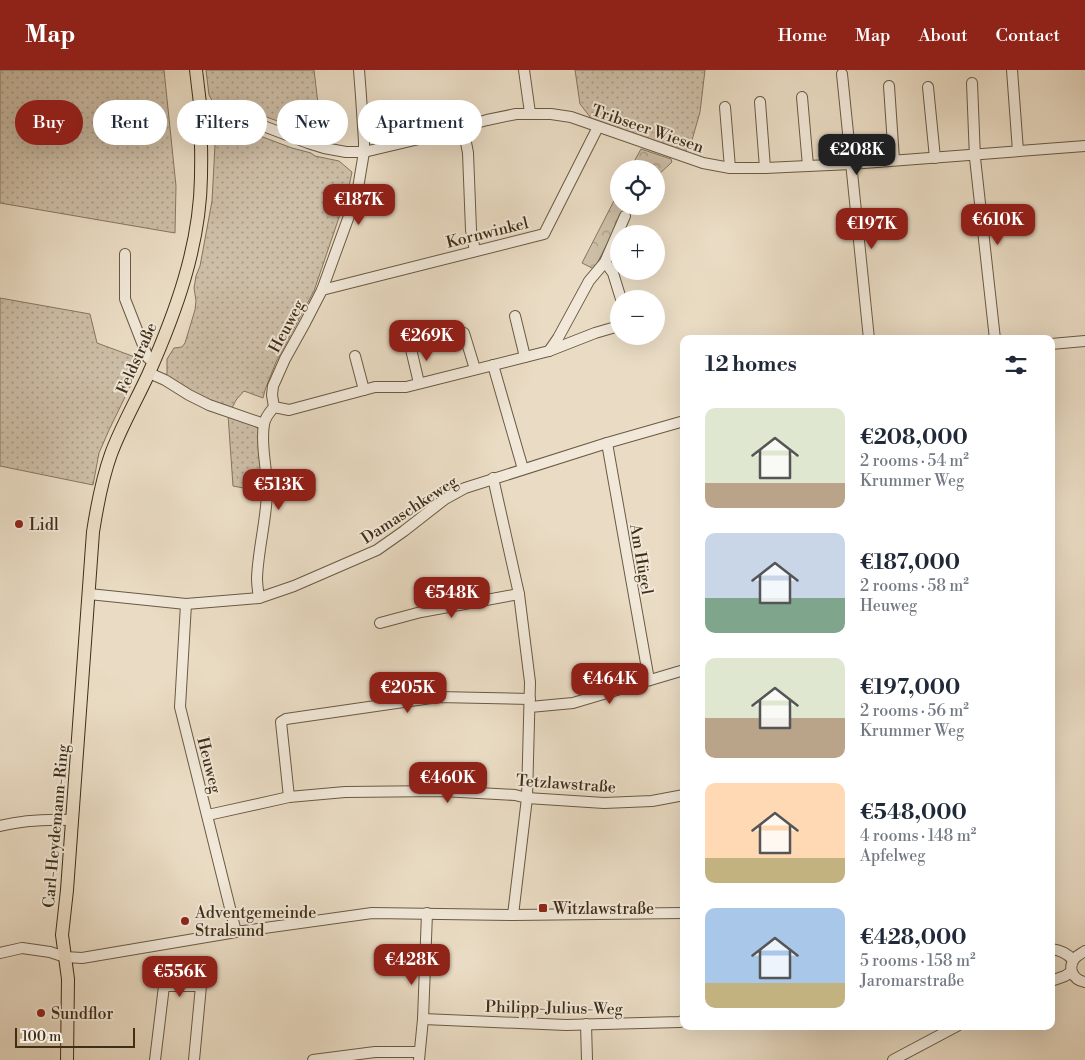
<!DOCTYPE html>
<html lang="en">
<head>
<meta charset="utf-8">
<style>
	body { margin:0; font-family:"Libre Bodoni",serif; background:#f6f6f7; color:#1f2937; height:100vh; display:flex; flex-direction:column; font-size:19px; white-space:nowrap }
	* { box-sizing:border-box; margin:0 }
	p { font-size:16px; color:#747a83 }
	.icon { flex:none; width:28px; height:28px; fill:none; stroke:currentColor; stroke-width:2; stroke-linecap:round; stroke-linejoin:round }
	.map { position:relative; flex:1; overflow:hidden }
	.drawer { position:absolute; left:680px; top:265px; width:375px; height:695px; display:flex; flex-direction:column; background:#fff; border-radius:10px; box-shadow:0 5px 20px #0002 }
	.drawer>* { flex:none }
	.guide { position:absolute; left:15px; top:30px; width:475px; height:45px; display:flex; gap:10px }
	.buttons { position:absolute; left:610px; top:90px; display:grid; gap:10px }
	.buttons a { display:grid; place-items:center; width:55px; height:55px; border-radius:50%; background:#fff; box-shadow:0 5px 20px #0002; font-size:25px }
	.scale { position:absolute; left:15px; bottom:12px; width:120px; box-sizing:border-box; padding-left:5px; border:2px solid #3f2e17; border-top:0; font-size:14px; line-height:18px; white-space:nowrap; color:#3f2e17; -webkit-text-stroke:4px #f1e8d9; paint-order:stroke }
	.price { position:absolute; translate:-50% -42px; padding:0 11px; border-radius:10px; background:#8f2418; color:#fff; font-size:16px; line-height:32px; filter:drop-shadow(0 1px 2px #0008) }
	.price::after { content:''; position:absolute; left:50%; top:30px; width:15px; height:11px; margin-left:-8px; background:inherit; clip-path:polygon(0 0,100% 0,50% 100%) }
	.price.current { background:#222; color:#fff }
	ul { padding:0; list-style:none }
	li { display:flex; align-items:center; gap:15px; height:125px; padding:0 25px }
	li span { display:grid; place-items:center; flex:none; width:140px; height:100px; border-radius:10px; color:#555 }
	li>.icon { margin-inline-start:auto }
	span .icon { width:60px; height:60px; fill:#fffc; stroke-width:1 }
	li b { font-size:21px }
	h2 { display:flex; justify-content:space-between; align-items:center; height:60px; padding:0 25px; font-size:21px }
	.tag { padding:0 18px; border-radius:22px; background:#fff; box-shadow:0 5px 20px #0002; font-size:18px; line-height:45px }
	.tag.current { background:#8f2418; color:#fff }
	header { display:flex; align-items:center; gap:30px; box-sizing:border-box; height:70px; padding:0 25px; background:#8f2418; color:#fff }
	header strong { font-size:24px }
	nav { display:flex; gap:28px; margin-inline-start:auto; font-size:18px }
	.map>svg:first-child { display:block }
	.grass { fill:url(#grass-dots); stroke:#86765f }
	.forest { fill:url(#forest-crowns); stroke:#86765f }
	.lines { fill:none; stroke-linecap:round; stroke-linejoin:round }
	.minor-casing { stroke:#6a5a42; stroke-width:12 }
	.major-casing { stroke:#3f2e17; stroke-width:14 }
	.minor { stroke:#f1e8d9; stroke-width:10 }
	.major { stroke:#eadcc4; stroke-width:12 }
	.poi-dot { fill:#8f2418; stroke:#f1e8d9; stroke-width:2 }
	.labels { text-anchor:middle; stroke-width:4; stroke-linejoin:round; paint-order:stroke }
	.street-label { font-size:16px; fill:#3f2e17; stroke:#f1e8d9 }
	.poi-label { font-size:16px; fill:#3f2e17; stroke:#f1e8d9; text-anchor:start }
</style>
</head>
<body>
<header>
<strong>Map</strong>
<nav><a>Home</a><a>Map</a><a>About</a><a>Contact</a></nav>
</header>
<div class="map">
<svg width="1085" height="990" viewBox="0 0 1085 990">
	<defs>
		<pattern id="grass-dots" width="8" height="8" patternUnits="userSpaceOnUse" patternTransform="scale(1.25)"><rect width="8" height="8" fill="#cdbea7"/><path d="M2 2h.1M6 6h.1" fill="none" stroke="#a89b87" stroke-width="1.8" stroke-linecap="round"/></pattern>
		<pattern id="forest-crowns" width="20" height="18" patternUnits="userSpaceOnUse" patternTransform="scale(1.25)"><rect width="20" height="18" fill="#cdbea7"/><path d="M2 6a3 3 0 1 1 6 0M12 15a3 3 0 1 1 6 0" fill="none" stroke="#a89b87"/></pattern>
	</defs>
	<rect width="100%" height="100%" fill="#eadcc4"/>
	<filter id="stains"><feTurbulence type="fractalNoise" baseFrequency=".004" numOctaves="4"/><feColorMatrix values="0 0 0 0 .2 0 0 0 0 .09 0 0 0 0 .02 0 0 0 .5 -.17"/></filter>
	<radialGradient id="worn" r=".72"><stop offset=".6" stop-color="#630" stop-opacity="0"/><stop offset="1" stop-color="#630" stop-opacity=".3"/></radialGradient>
	<g class="grass">
		<path d="M0 0H164L176 116 175 163 0 133Z"/>
		<path d="M206 0H314L322 67 258 44H242L237 39 221 38 214 34 209 25Z"/>
		<path d="M575 0H705L700 42 692 70 683 86 598 57 580 34Z"/>
		<path d="M233 60H240L260 66 292 78 311 83 315 86 339 91 352 102 348 121 314 221 276 292 265 320 263 328 244 321 236 330 231 340 187 321 166 308 167 303V289L174 278 182 277 185 273 195 240 196 231 194 218 196 206 200 196 212 131 215 75C218 62 221 62 233 60Z"/>
		<path d="M0 228 90 244 97 273 143 290 109 360 99 383 93 415 0 396Z"/>
		<path d="M228 345 257 355 258 357 260 358 264 422 233 416Z"/>
	</g>
	<g class="forest">
		<path d="M641 79 671 89 672 92 656 107V99H630Z"/>
		<path d="M619 121V136H627L594 199 582 193Z"/>
	</g>
	<g class="lines">
		<defs>
			<g id="minor">
				<path d="M524 0 530 43"/>
				<path d="M1012 0 1018 81"/>
				<path d="M842 4 869 269"/>
				<path d="M972 13 975 88 995 269"/>
				<path d="M889 16 894 90"/>
				<path d="M928 17 935 88"/>
				<path d="M802 27 808 96"/>
				<path d="M760 32 765 98"/>
				<path d="M725 37 730 98"/>
				<path d="M211 52 241 49 253 52 308 73 324 78 346 82H364L419 69 487 50 516 44H551L571 47 703 93 730 98H765L851 94 1085 76"/>
				<path d="M463 57 468 83 471 160 475 181"/>
				<path d="M125 184V229L148 288 154 291"/>
				<path d="M605 192 613 203 621 229"/>
				<path d="M322 220 544 164 598 57"/>
				<path d="M515 246 525 287"/>
				<path d="M464 263 475 299"/>
				<path d="M1051 274 1085 271"/>
				<path d="M410 275 419 313"/>
				<path d="M549 281 595 263 619 256"/>
				<path d="M355 286 364 320"/>
				<path d="M493 295 523 399"/>
				<path d="M149 303 165 310 189 325 209 335 264 354"/>
				<path d="M274 337 289 340 375 317H406L549 281 558 268 589 211 605 192 625 146"/>
				<path d="M607 373 649 610"/>
				<path d="M493 408 519 524 530 612 527 728 513 845"/>
				<path d="M89 524 186 534 259 528 294 516 377 480 404 461 445 429 465 418 607 373 684 351"/>
				<path d="M259 528C258 521 257 515 257 508 258 480 266 452 267 423 268 400 260 377 264 354 265 347 270 342 274 337L272 325 273 316 285 289 305 253 322 220 357 124 364 82V72L361 26 359 0"/>
				<path d="M186 534 180 637 236 862"/>
				<path d="M380 553 421 542 519 524"/>
				<path d="M530 637 573 633 684 600"/>
				<path d="M289 727 281 652 286 649 438 627 530 629"/>
				<path d="M208 745 289 727 345 722 442 721 515 725 527 728 604 733 652 731 684 725"/>
				<path d="M0 756C23 750 48 749 72 750"/>
				<path d="M1051 879C1061 880 1067 883 1073 890"/>
				<path d="M1085 881C1082 883 1078 885 1075 888 1067 898 1073 910 1085 912"/>
				<path d="M0 883 22 878 50 882 65 887 82 888 236 862 372 843 513 845 684 843"/>
				<path d="M1051 911 1065 906 1071 902"/>
				<path d="M423 949 566 955 680 952 684 950"/>
				<path d="M586 954 587 990"/>
				<path d="M155 990 164 916H201L194 990"/>
				<path d="M313 990 375 982H419"/>
				<path d="M419 990 423 949 427 843"/>
				<path d="M893 990 957 956"/>
			</g>
			<g id="major">
				<path d="M196 0 201 42"/>
				<circle cx="201" cy="52" r="10"/>
				<path d="M67 990 68 909 62 865 67 820 93 462C97 436 102 409 111 384 121 357 136 331 148 305 176 242 200 176 201 107 201 92 202 77 200 62"/>
			</g>
		</defs>
		<use href="#minor" class="minor-casing"/>
		<use href="#major" class="major-casing"/>
		<use href="#minor" class="minor"/>
		<use href="#major" class="major"/>
	</g>
	<g class="poi-dot">
		<circle cx="19" cy="454" r="5"/>
		<rect x="538" y="833" width="10" height="10" rx="2.5"/>
		<circle cx="185" cy="851" r="5"/>
		<circle cx="41" cy="943" r="5"/>
	</g>
	<g class="labels">
		<g class="street-label">
			<text transform="translate(648 58) rotate(19)" y="6">Tribseer Wiesen</text>
			<text transform="translate(487 162) rotate(-14)" y="6">Kornwinkel</text>
			<text transform="translate(286 256) rotate(-62)" y="6">Heuweg</text>
			<text transform="translate(136 288) rotate(-66)" y="6">Feldstraße</text>
			<text transform="translate(409 439) rotate(-33)" y="6">Damaschkeweg</text>
			<text transform="translate(642 489) rotate(80)" y="6">Am Hügel</text>
			<text transform="translate(210 695) rotate(76)" y="6">Heuweg</text>
			<text transform="translate(566 713) rotate(4)" y="6">Tetzlawstraße</text>
			<text transform="translate(55 756) rotate(-85)" y="6">Carl-Heydemann-Ring</text>
			<text transform="translate(554 937) rotate(1)" y="6">Philipp-Julius-Weg</text>
		</g>
		<g class="poi-label">
			<text x="29" y="460">Lidl</text>
			<text x="553" y="844">Witzlawstraße</text>
			<text x="195" y="848">Adventgemeinde<tspan x="195" dy="18">Stralsund</tspan></text>
			<text x="51" y="949">Sundflor</text>
		</g>
	</g>
	<rect width="100%" height="100%" filter="url(#stains)"/>
	<rect width="100%" height="100%" fill="url(#worn)"/>
</svg>
<div class="buttons">
<a><svg class="icon" aria-label="locate" viewBox="0 0 24 24"><circle cx="12" cy="12" r="6"/><path d="M12 2v4M12 18v4M2 12h4M18 12h4"/></svg></a>
<a>+</a>
<a>−</a>
</div>
<div class="scale">100 m</div>
<b class="price current" style="left:857px;top:106px">€208K</b>
<b class="price" style="left:359px;top:156px">€187K</b>
<b class="price" style="left:998px;top:176px">€610K</b>
<b class="price" style="left:872px;top:180px">€197K</b>
<b class="price" style="left:427px;top:292px">€269K</b>
<b class="price" style="left:279px;top:441px">€513K</b>
<b class="price" style="left:452px;top:549px">€548K</b>
<b class="price" style="left:610px;top:635px">€464K</b>
<b class="price" style="left:408px;top:644px">€205K</b>
<b class="price" style="left:448px;top:734px">€460K</b>
<b class="price" style="left:412px;top:916px">€428K</b>
<b class="price" style="left:180px;top:928px">€556K</b>
<div class="guide">
<a class="tag current">Buy</a>
<a class="tag">Rent</a>
<a class="tag">Filters</a>
<a class="tag">New</a>
<a class="tag">Apartment</a>
</div>
<section class="drawer">
<h2>12 homes<svg class="icon" aria-label="filters" viewBox="0 0 24 24"><path d="M4 7h16M4 17h16"/><circle cx="9" cy="7" r="2"/><circle cx="15" cy="17" r="2"/></svg></h2>
<ul>
<li><span style="background:linear-gradient(#dfe7d0 75%,#b9a48a 0)"><svg class="icon" aria-label="home" viewBox="0 0 24 24"><path d="M3 11l9-7 9 7M6 9v11h12V9"/></svg></span><div><b>€208,000</b><p>2 rooms · 54 m²</p><p>Krummer Weg</p></div></li>
<li><span style="background:linear-gradient(#c9d6e8 65%,#7fa58c 0)"><svg class="icon" aria-label="home" viewBox="0 0 24 24"><path d="M3 11l9-7 9 7M6 9v11h12V9"/></svg></span><div><b>€187,000</b><p>2 rooms · 58 m²</p><p>Heuweg</p></div></li>
<li><span style="background:linear-gradient(#dfe7d0 60%,#b9a48a 0)"><svg class="icon" aria-label="home" viewBox="0 0 24 24"><path d="M3 11l9-7 9 7M6 9v11h12V9"/></svg></span><div><b>€197,000</b><p>2 rooms · 56 m²</p><p>Krummer Weg</p></div></li>
<li><span style="background:linear-gradient(#ffd9b3 75%,#c2b280 0)"><svg class="icon" aria-label="home" viewBox="0 0 24 24"><path d="M3 11l9-7 9 7M6 9v11h12V9"/></svg></span><div><b>€548,000</b><p>4 rooms · 148 m²</p><p>Apfelweg</p></div></li>
<li><span style="background:linear-gradient(#a9c7e8 75%,#c2b280 0)"><svg class="icon" aria-label="home" viewBox="0 0 24 24"><path d="M3 11l9-7 9 7M6 9v11h12V9"/></svg></span><div><b>€428,000</b><p>5 rooms · 158 m²</p><p>Jaromarstraße</p></div></li>
</ul>
</section>
</div>
</body>
</html>
